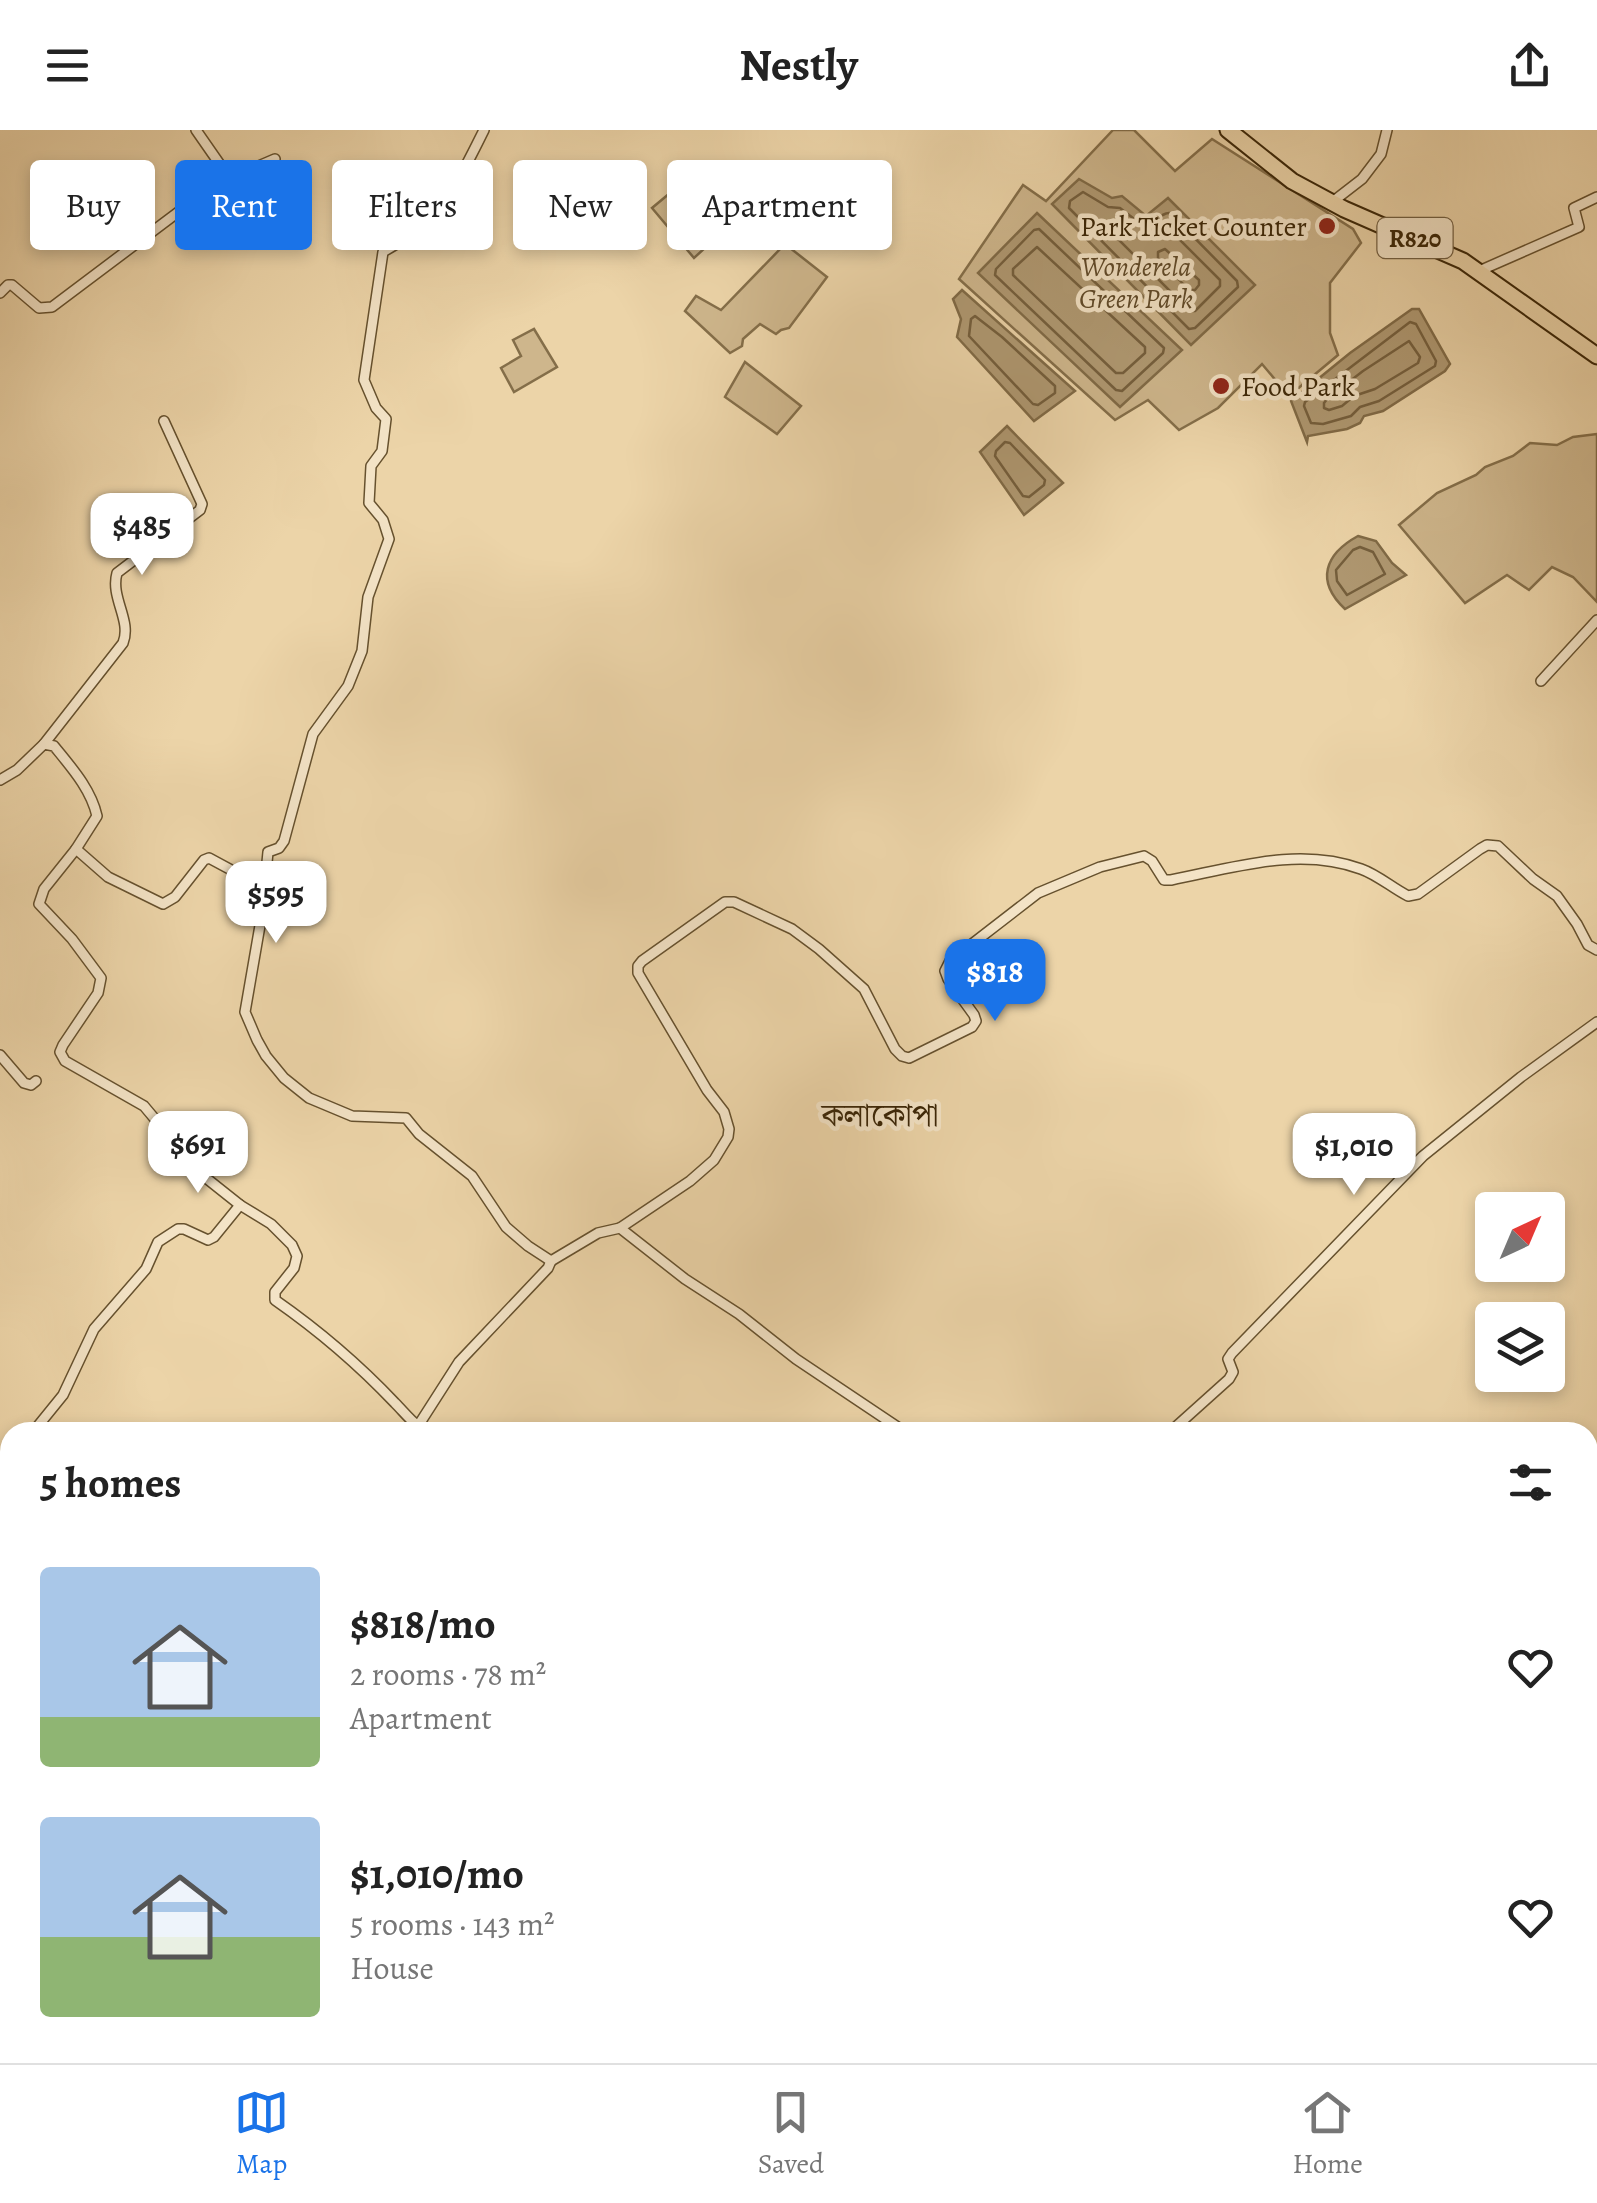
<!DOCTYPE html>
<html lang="en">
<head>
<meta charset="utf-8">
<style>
	body { margin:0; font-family:Alegreya,"Noto Serif Bengali",serif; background:#f6f6f6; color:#222; height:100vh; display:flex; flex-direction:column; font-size:38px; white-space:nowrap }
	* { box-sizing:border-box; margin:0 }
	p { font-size:32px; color:#767676 }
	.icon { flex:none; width:55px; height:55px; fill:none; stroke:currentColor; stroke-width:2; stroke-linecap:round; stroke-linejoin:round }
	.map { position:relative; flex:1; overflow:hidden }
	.drawer { position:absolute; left:0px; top:1292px; width:1598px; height:642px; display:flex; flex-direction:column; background:#fff; border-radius:30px 30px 0 0; box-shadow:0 5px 15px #0003 }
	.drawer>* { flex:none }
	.guide { position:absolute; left:30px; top:30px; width:1000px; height:90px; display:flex; gap:20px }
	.needle { width:65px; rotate:44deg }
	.fabs { position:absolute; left:1475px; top:1062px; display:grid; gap:20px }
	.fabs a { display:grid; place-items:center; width:90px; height:90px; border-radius:10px; background:#fff; box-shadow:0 5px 15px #0003; font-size:50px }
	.price { position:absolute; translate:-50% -85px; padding:0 22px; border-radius:20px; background:#fff; color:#222; font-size:32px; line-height:65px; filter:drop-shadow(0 2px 5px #0008) }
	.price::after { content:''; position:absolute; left:50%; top:60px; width:30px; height:22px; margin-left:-15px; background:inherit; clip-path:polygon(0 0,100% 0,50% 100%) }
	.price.current { background:#1a73e8; color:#fff }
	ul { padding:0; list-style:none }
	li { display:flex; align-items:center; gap:30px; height:250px; padding:0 40px }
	li span { display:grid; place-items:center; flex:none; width:280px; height:200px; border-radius:10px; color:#555 }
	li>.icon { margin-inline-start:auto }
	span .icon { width:120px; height:120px; fill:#fffc; stroke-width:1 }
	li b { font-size:42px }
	h2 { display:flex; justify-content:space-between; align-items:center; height:120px; padding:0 40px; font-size:42px }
	.tag { padding:0 35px; border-radius:10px; background:#fff; box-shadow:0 5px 15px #0003; font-size:35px; line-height:90px }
	.tag.current { background:#1a73e8; color:#fff }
	header { display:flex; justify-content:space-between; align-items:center; height:130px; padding:0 40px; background:#fff; font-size:45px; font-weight:700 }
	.tabs { display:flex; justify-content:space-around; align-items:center; height:140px; border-top:2px solid #e0e0e0; background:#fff; font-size:28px; color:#767676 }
	.tabs a { display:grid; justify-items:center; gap:5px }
	.tabs .current { color:#1a73e8 }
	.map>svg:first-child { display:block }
	.green { fill:#ceb68c; stroke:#846e49; stroke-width:2.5 }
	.water { fill:#af9871; stroke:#806a46; stroke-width:2.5 }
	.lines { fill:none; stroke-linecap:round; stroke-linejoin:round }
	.shore { stroke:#745e3c; stroke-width:2.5 }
	.street-casing { stroke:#66512e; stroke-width:12 }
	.primary-casing { stroke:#3a2506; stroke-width:19 }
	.street { stroke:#f3e3c6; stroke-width:9 }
	.primary { stroke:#ecd4a8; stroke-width:15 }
	.poi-dot { fill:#8f2418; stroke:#f3e3c6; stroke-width:4 }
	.labels { text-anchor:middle; stroke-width:9; stroke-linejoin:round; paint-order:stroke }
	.shield { fill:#f3e3c6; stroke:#725e40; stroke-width:2.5 }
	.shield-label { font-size:25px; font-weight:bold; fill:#3a2506 }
	.poi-label { font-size:28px; fill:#3a2506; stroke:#f3e3c6; text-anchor:end }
	.park-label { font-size:28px; font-style:italic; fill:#5f4928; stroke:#f3e3c6 }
	.quarter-label { font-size:32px; fill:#3a2506; stroke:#f3e3c6 }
</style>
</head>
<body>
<header><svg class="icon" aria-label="menu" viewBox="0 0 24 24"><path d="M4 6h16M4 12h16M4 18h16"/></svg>Nestly<svg class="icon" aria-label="share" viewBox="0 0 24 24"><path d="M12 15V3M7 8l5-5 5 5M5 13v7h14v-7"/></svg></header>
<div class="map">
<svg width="1597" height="1933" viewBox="0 0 1597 1933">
	<rect width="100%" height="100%" fill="#ecd4a8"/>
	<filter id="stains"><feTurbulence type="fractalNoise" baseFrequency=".002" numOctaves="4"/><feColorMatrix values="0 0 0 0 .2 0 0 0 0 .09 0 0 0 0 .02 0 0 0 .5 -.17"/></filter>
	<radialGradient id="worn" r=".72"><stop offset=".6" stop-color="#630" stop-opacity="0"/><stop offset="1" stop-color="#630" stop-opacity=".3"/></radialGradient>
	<g class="green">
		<path d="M1113 0H1134L1175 41 1212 9 1353 99 1361 113 1330 153V203L1338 225 1289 266 1262 234 1218 278 1179 300 1148 270 1115 290 959 149 1023 55 1046 71Z"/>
		<path d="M676 58 720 104 694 128 652 78Z"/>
		<path d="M785 114 827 147 789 198 781 200 776 204 760 194 743 209 742 216 730 223 685 181 696 166 721 180Z"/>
		<path d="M534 199 557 237 514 262 501 238 521 226 513 210Z"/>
		<path d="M745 232 801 276 777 304 725 267Z"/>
		<path d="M1597 304V472L1573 447 1552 437 1529 460 1507 445 1465 473 1399 395 1437 363 1476 345 1485 337 1513 326 1530 313 1557 315 1573 307Z"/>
	</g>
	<g class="water">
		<path d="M1079 49 1112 68 1122 66 1146 86 1168 68 1255 155 1191 215 1052 74Z"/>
		<path d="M1037 83 1182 220 1120 277 978 143Z"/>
		<path d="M962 160 1075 261 1034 291 957 207 961 189 953 169Z"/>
		<path d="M1412 179H1419L1450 234 1445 241 1383 281 1364 286 1360 293 1347 299 1308 306 1307 312 1291 271 1350 223Z"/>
		<path d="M1007 296 1063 353 1024 385 980 322Z"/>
		<path d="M1358 406 1376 411 1392 433 1406 445 1345 479C1315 451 1325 424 1358 406Z"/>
	</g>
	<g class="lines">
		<g class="shore">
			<path d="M1083 62 1108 77 1120 78 1142 95C1155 97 1159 82 1170 83L1237 151 1238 157 1195 198 1189 199 1069 78 1070 71Z"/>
			<path d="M1112 90C1125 96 1136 113 1153 107 1159 106 1164 102 1170 100L1220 150V156L1195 181H1190L1107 98V93Z"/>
			<path d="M1039 99 1164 218 1163 223 1122 261 1116 260 995 145 996 139 1034 100Z"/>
			<path d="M1037 117 1145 217V223L1123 243H1116L1013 145V139Z"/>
			<path d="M1165 119 1199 150V155L1195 160H1189L1158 128V122Z"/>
			<path d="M975 186 1002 207 1055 256V263L1038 275 1033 274 969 206 971 189Z"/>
			<path d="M1410 192 1416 194 1436 231 1435 236 1379 271 1360 277 1351 286 1323 294 1311 293 1304 276 1305 272Z"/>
			<path d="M1409 211 1420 227 1418 233 1375 259 1354 266 1342 276 1329 280 1324 278V273L1328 268 1363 241Z"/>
			<path d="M1005 312 1010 313 1045 350 1044 355 1029 367 1023 366 995 326 996 321Z"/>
			<path d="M1360 417 1373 422 1385 444 1347 465 1337 451 1336 440 1353 420Z"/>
		</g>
		<defs>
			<g id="street">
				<path d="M196 0 228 46 233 47 275 29"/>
				<path d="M484 0C467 34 451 69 423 95 412 106 396 114 383 122L364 250 376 278 386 289 382 321 371 336 369 373 383 390 389 409 368 467 362 521 348 556 313 604 284 711 279 718 268 722 262 784 245 882 257 910 266 926 284 948 309 968 352 986 406 988 419 1004 472 1046 506 1097 528 1116 551 1131 598 1103 620 1098 685 1149 739 1184 796 1229 905 1302"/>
				<path d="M1331 73 1362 49 1381 24 1387 0"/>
				<path d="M1479 141 1579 97 1574 78 1597 67"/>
				<path d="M0 163 8 155H12L39 178 52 177 181 80 201 82 228 46"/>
				<path d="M1541 551 1597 490"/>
				<path d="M44 614 123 513C132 490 110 468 117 443L200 380 202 374 164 291"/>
				<path d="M0 650 17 640 44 614 54 616C71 637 91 659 97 686L76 719 44 759 39 774 72 809 101 848 98 863 63 915 60 922 65 931 144 976 201 1044 240 1075 271 1094 292 1115 297 1126 294 1138 275 1162V1170C318 1200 359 1235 395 1273 403 1281 409 1289 418 1296L459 1232 548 1138 551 1131"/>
				<path d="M76 719 108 747 163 774 175 767 204 730 209 728 263 757"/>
				<path d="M0 925 24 953 31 955 36 951"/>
				<path d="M620 1098 690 1051 714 1030 728 1007 729 999 724 982 707 960 638 843V836L642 831 725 772H734L792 799 819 819 864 859 895 919 902 926 909 928 972 897 976 891 974 885 948 849 945 841 950 831 1038 763 1100 737 1144 726 1152 731 1164 750H1171C1233 738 1299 716 1361 739 1378 745 1392 758 1408 766L1418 764 1480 719 1487 715 1498 716 1533 749 1557 766 1577 794 1588 815 1597 820"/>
				<path d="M33 1302 63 1265 94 1199 146 1139 158 1112 178 1099H184L208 1110 214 1107 240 1075"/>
				<path d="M1170 1302 1229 1249 1233 1242 1228 1229 1232 1223 1423 1026 1521 947 1597 892"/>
				<path d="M0 1340 10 1328"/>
				<path d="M0 1395 10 1404"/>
				<path d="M1588 1412 1597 1394"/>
				<path d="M1588 1638 1597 1642"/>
				<path d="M1588 1807 1597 1810"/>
				<path d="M1342 1925 1350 1933"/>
				<path d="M1258 1933 1270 1925"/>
			</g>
			<path id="primary" d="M1228 0 1292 51 1344 79 1463 131 1597 226"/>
		</defs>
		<use href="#street" class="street-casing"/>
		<use href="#primary" class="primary-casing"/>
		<use href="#street" class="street"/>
		<use href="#primary" class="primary"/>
	</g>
	<g class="poi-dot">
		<circle cx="1327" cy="96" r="10"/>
		<circle cx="1221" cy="256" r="10"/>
	</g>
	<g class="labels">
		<rect class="shield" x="1377.5" y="88" width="75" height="40" rx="8"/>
		<g class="shield-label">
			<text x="1415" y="117">R820</text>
		</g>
		<g class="poi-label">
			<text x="1307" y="106">Park Ticket Counter</text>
			<text x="1241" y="266" text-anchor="start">Food Park</text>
		</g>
		<g class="park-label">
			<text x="1136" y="146">Wonderela<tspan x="1136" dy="32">Green Park</tspan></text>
		</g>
		<g class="quarter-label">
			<text x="880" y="996">কলাকোপা</text>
		</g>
	</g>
	<rect width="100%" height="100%" filter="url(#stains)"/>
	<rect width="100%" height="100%" fill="url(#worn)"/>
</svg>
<div class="fabs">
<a><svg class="needle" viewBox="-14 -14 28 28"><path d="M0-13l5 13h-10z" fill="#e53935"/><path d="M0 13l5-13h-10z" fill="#767676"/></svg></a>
<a><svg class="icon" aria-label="layers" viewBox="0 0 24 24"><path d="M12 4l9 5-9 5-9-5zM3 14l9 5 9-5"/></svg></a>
</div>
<b class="price" style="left:142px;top:448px">$485</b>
<b class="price" style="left:276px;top:816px">$595</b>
<b class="price current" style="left:995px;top:894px">$818</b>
<b class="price" style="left:198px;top:1066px">$691</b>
<b class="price" style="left:1354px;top:1068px">$1,010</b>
<div class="guide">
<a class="tag">Buy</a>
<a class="tag current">Rent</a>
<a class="tag">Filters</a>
<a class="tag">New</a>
<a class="tag">Apartment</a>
</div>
<section class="drawer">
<h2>5 homes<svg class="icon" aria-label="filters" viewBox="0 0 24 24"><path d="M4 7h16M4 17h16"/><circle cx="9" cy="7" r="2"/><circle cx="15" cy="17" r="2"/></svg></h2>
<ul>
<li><span style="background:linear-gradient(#a9c7e8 75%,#8fb573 0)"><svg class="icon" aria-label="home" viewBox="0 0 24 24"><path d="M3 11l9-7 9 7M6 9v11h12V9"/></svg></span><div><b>$818/mo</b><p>2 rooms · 78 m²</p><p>Apartment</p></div><svg class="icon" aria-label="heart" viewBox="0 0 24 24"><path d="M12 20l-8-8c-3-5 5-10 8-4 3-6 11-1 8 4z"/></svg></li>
<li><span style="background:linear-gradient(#a9c7e8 60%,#8fb573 0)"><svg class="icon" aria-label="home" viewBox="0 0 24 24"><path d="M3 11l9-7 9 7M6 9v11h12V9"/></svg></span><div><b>$1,010/mo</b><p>5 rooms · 143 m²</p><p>House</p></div><svg class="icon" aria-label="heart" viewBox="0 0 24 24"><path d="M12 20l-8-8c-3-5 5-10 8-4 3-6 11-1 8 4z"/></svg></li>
</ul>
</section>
</div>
<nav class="tabs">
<a class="current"><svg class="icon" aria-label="map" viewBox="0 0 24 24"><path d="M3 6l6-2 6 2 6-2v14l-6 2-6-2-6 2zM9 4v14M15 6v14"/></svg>Map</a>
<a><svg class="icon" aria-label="saved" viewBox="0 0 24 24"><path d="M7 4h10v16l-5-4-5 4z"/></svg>Saved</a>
<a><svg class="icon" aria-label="home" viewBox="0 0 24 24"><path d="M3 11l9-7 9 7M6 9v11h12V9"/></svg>Home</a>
</nav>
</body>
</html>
